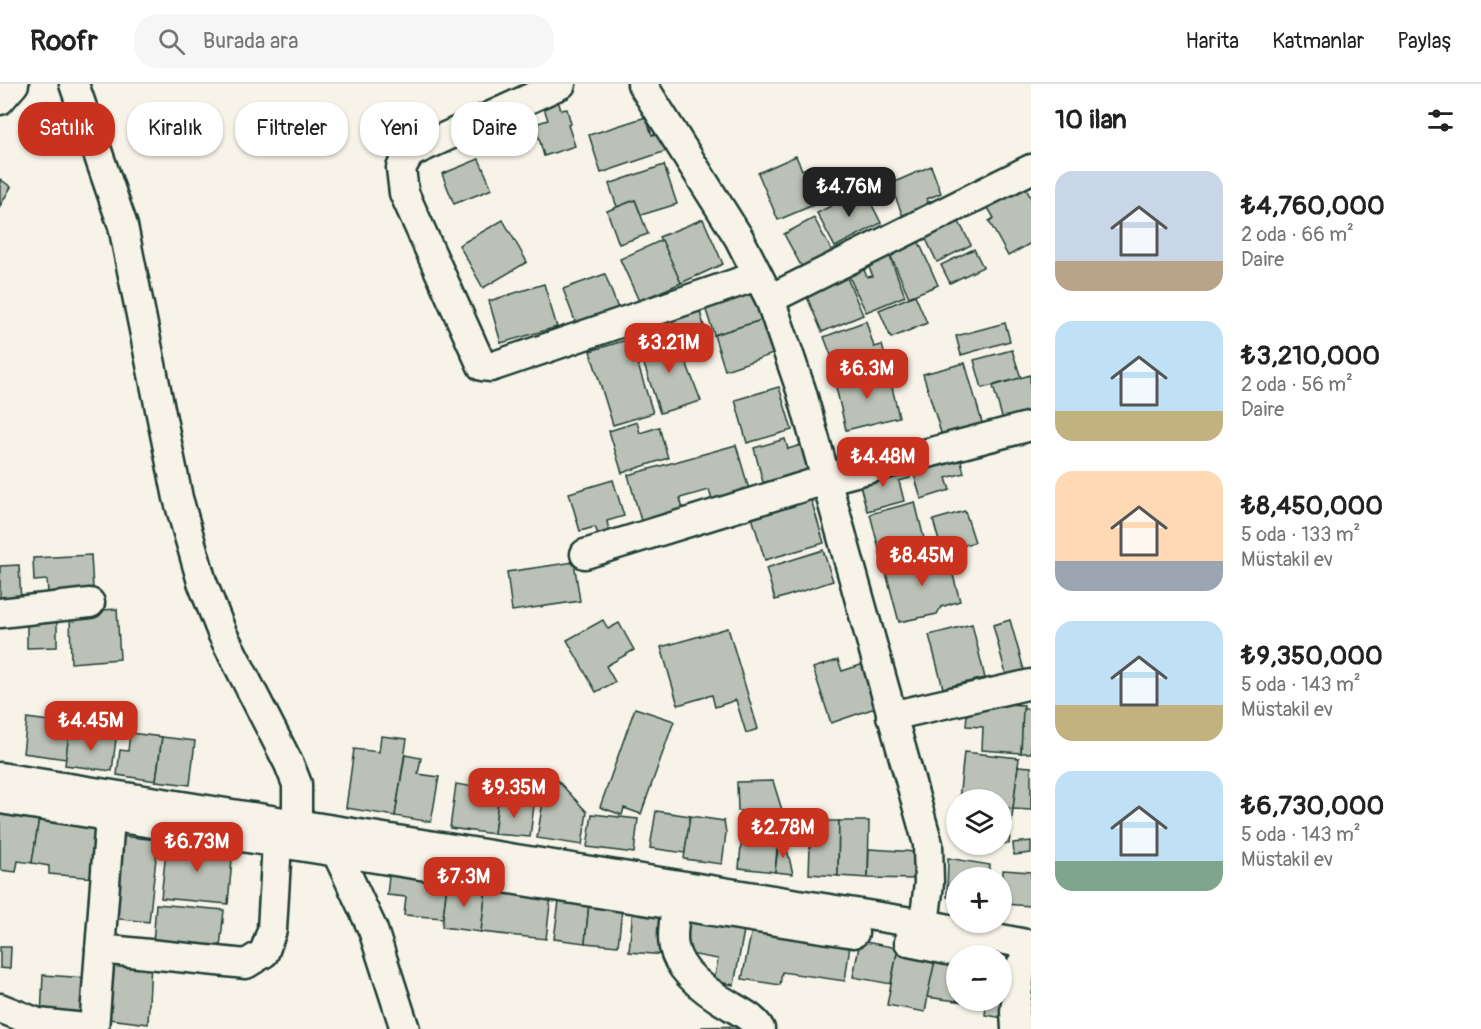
<!DOCTYPE html>
<html lang="tr">
<head>
<meta charset="utf-8">
<style>
	body { margin:0; font-family:Pangolin,sans-serif; background:#f6f6f6; color:#222; height:100vh; display:flex; flex-direction:column; font-size:22px; white-space:nowrap }
	* { box-sizing:border-box; margin:0 }
	p { font-size:20px; color:#767676 }
	.icon { flex:none; width:33px; height:33px; fill:none; stroke:currentColor; stroke-width:2; stroke-linecap:round; stroke-linejoin:round }
	.map { position:relative; flex:1; overflow:hidden }
	.drawer { display:flex; flex-direction:column; background:#fff; width:450px }
	.drawer>* { flex:none }
	.top-card { position:absolute; left:18px; top:18px; width:570px; height:54px; display:flex; gap:12px }
	.fabs { position:absolute; left:946px; top:705px; display:grid; gap:12px }
	.fabs a { display:grid; place-items:center; width:66px; height:66px; border-radius:50%; background:#fff; box-shadow:0 2px 4px #0004; font-size:30px }
	.price { position:absolute; translate:-50% -51px; padding:0 14px; border-radius:12px; background:#c8321e; color:#fff; font-size:20px; line-height:39px; filter:drop-shadow(0 2px 3px #0008) }
	.price::after { content:''; position:absolute; left:50%; top:36px; width:18px; height:14px; margin-left:-9px; background:inherit; clip-path:polygon(0 0,100% 0,50% 100%) }
	.price.on { background:#222; color:#fff }
	ul { padding:0; list-style:none }
	li { display:flex; align-items:center; gap:18px; height:150px; padding:0 24px }
	li span { display:grid; place-items:center; flex:none; width:168px; height:120px; border-radius:18px; color:#555 }
	li>.icon { margin-inline-start:auto }
	span .icon { width:72px; height:72px; fill:#fffc; stroke-width:1 }
	li b { font-size:26px }
	h2 { display:flex; justify-content:space-between; align-items:center; height:72px; padding:0 24px; font-size:26px }
	.pill { padding:0 21px; border-radius:24px; background:#fff; box-shadow:0 2px 4px #0004; font-size:21px; line-height:54px }
	.pill.on { background:#c8321e; color:#fff }
	header { display:flex; align-items:center; gap:36px; box-sizing:border-box; height:84px; padding:0 30px; background:#fff; border-bottom:2px solid #e0e0e0 }
	header strong { font-size:28px }
	nav { display:flex; gap:33px; margin-inline-start:auto; font-size:21px }
	.search { width:420px; height:54px; background:#f6f6f6; display:flex; align-items:center; gap:15px; box-sizing:border-box; padding:0 21px; border-radius:24px; color:#767676; font-size:22px }
	main { display:flex; flex:1; min-height:0 }
	.map>svg:first-child { display:block }
	.building { fill:#bbc1b6; stroke:#1f3d34; stroke-width:1.5 }
	.lines { fill:none; stroke-linecap:round; stroke-linejoin:round }
	.minor-casing { stroke:#1f3d34; stroke-width:33 }
	.minor { stroke:#f7f3e8; stroke-width:28 }
</style>
</head>
<body>
<header>
<strong>Roofr</strong>
<div class="search"><svg class="icon" aria-label="search" viewBox="0 0 24 24"><circle cx="10" cy="10" r="6"/><path d="M15 15l6 6"/></svg>Burada ara</div>
<nav><a>Harita</a><a>Katmanlar</a><a>Paylaş</a></nav>
</header>
<main>
<div class="map">
<svg width="1031" height="945" viewBox="0 0 1031 945">
	<rect width="100%" height="100%" fill="#f7f3e8"/>
	<filter id="ink" filterUnits="userSpaceOnUse"><feTurbulence type="fractalNoise" baseFrequency=".0167" numOctaves="2"/><feDisplacementMap in="SourceGraphic" scale="12" xChannelSelector="R" yChannelSelector="G"/><feConvolveMatrix kernelMatrix="1 2 1 2 8 2 1 2 1" color-interpolation-filters="sRGB"/></filter>
	<g filter="url(#ink)">
		<g class="building">
			<path d="M557 14 561 26 567 25 571 40 568 41 575 62 544 72 535 40 548 36 542 18Z"/>
			<path d="M646 33 652 51 660 49 666 67 601 89 589 51Z"/>
			<path d="M796 72 802 86 809 83 823 117 778 136 758 89Z"/>
			<path d="M479 75 492 105 454 120 442 90Z"/>
			<path d="M664 81 677 120 641 131 635 116 617 123 609 100Z"/>
			<path d="M931 82 941 109 927 115 931 126 905 137 890 100Z"/>
			<path d="M0 95 11 103 0 122Z"/>
			<path d="M1024 101 1031 114V159L1008 172 989 137 994 134 987 122Z"/>
			<path d="M864 105 881 139 835 163 817 129Z"/>
			<path d="M635 116 648 150 619 160 607 127Z"/>
			<path d="M814 134 835 173 805 189 784 150Z"/>
			<path d="M703 135 723 180 681 199 659 153Z"/>
			<path d="M503 136 527 178 483 204 459 161Z"/>
			<path d="M958 136 971 161 937 178 925 153Z"/>
			<path d="M662 156 681 199 639 217 620 175Z"/>
			<path d="M918 156 938 201 909 213 889 168Z"/>
			<path d="M974 165 983 183 950 199 941 181Z"/>
			<path d="M888 168 905 212 866 228 846 186 861 179 867 193 873 192 865 176Z"/>
			<path d="M845 189 863 231 822 248 804 206Z"/>
			<path d="M605 190 620 230 578 245 563 205Z"/>
			<path d="M544 200 557 243 501 259 489 217Z"/>
			<path d="M755 205 765 235 714 251 704 220Z"/>
			<path d="M915 211 927 239 891 254 879 226Z"/>
			<path d="M699 224 704 242 670 252 665 234Z"/>
			<path d="M765 235 776 269 725 286 714 251Z"/>
			<path d="M866 237 874 263 882 261 885 272 839 292 824 253Z"/>
			<path d="M1005 239 1010 257 961 271 956 252Z"/>
			<path d="M676 252 701 317 660 329 638 262Z"/>
			<path d="M630 255 653 329 613 341 590 267Z"/>
			<path d="M1012 266 1021 294 982 304 974 276Z"/>
			<path d="M965 279 983 342 942 352 923 290Z"/>
			<path d="M888 286 899 333 846 346 835 299Z"/>
			<path d="M1030 291 1031 332 1004 340 993 302Z"/>
			<path d="M779 303 792 346 747 359 735 316Z"/>
			<path d="M637 338 640 349 659 343 668 374 622 389 609 347Z"/>
			<path d="M785 355 788 365 804 360 814 393 765 406 754 364Z"/>
			<path d="M736 361 750 409 713 419 709 406 680 414 683 425 641 437 628 391Z"/>
			<path d="M959 369 964 389 946 394 950 406 921 415 912 383Z"/>
			<path d="M907 381 910 394 899 397 904 417 867 427 858 394Z"/>
			<path d="M613 396 624 432 607 437 609 447 598 450 595 443 580 447 569 409Z"/>
			<path d="M810 412 824 459 765 476 751 430Z"/>
			<path d="M915 418 927 467 883 481 870 430Z"/>
			<path d="M965 427 975 458 942 468 933 436Z"/>
			<path d="M823 466 833 497 775 516 766 484Z"/>
			<path d="M947 469 960 517 941 523 937 530 899 538 885 485Z"/>
			<path d="M91 471 93 505 48 508 47 496 34 497 33 474Z"/>
			<path d="M574 478 580 517 512 527 507 488Z"/>
			<path d="M19 481 21 518 0 520V482Z"/>
			<path d="M117 525 120 575 71 579 70 528Z"/>
			<path d="M27 533H57V563L27 564Z"/>
			<path d="M603 536 608 545 619 539 634 566 606 582 615 598 596 608 567 556Z"/>
			<path d="M1010 536 1026 593 1008 598 993 541Z"/>
			<path d="M972 540 985 594 943 604 929 551Z"/>
			<path d="M728 544 758 645 746 649 736 616 715 623 712 611 678 621 661 563Z"/>
			<path d="M838 576 842 587 864 580 878 623 831 639 813 584Z"/>
			<path d="M968 618 1024 621 1021 669 982 666 983 643 966 642Z"/>
			<path d="M635 624 674 637 641 730 624 724 622 731 600 723Z"/>
			<path d="M1023 625H1031V669H1021Z"/>
			<path d="M27 634 71 640 66 675 23 669Z"/>
			<path d="M69 649 116 655 112 687 65 681Z"/>
			<path d="M130 649 162 653 156 697 117 691 120 666 128 667Z"/>
			<path d="M381 652 407 655 395 732 346 724 354 665 379 668Z"/>
			<path d="M162 653 195 657 190 701 156 697Z"/>
			<path d="M964 668 1019 674 1013 725 1002 723V716H959Z"/>
			<path d="M405 671 421 674 418 690 439 693 431 738 395 732Z"/>
			<path d="M1018 682 1031 683V726L1013 725Z"/>
			<path d="M486 694 501 695 494 750 450 744 456 700 475 703Z"/>
			<path d="M547 694 557 696 587 728 582 761 537 754Z"/>
			<path d="M773 697 782 726 738 727 737 698Z"/>
			<path d="M498 717 534 721 530 753 494 750Z"/>
			<path d="M1002 723 1013 725 1009 760 1002 759Z"/>
			<path d="M656 727 690 732 685 769 650 764Z"/>
			<path d="M0 729 39 734 32 779 18 777 16 788 0 786Z"/>
			<path d="M744 729 780 732 775 788 739 784Z"/>
			<path d="M592 730 638 735 634 769 587 763Z"/>
			<path d="M690 732 724 737 726 749 722 780 684 775Z"/>
			<path d="M39 734 100 742 95 794 49 790V782L32 779Z"/>
			<path d="M811 737H839L838 792 809 790Z"/>
			<path d="M839 737H869L868 794 838 792Z"/>
			<path d="M120 752 158 756 149 838 111 834Z"/>
			<path d="M779 756 785 757 793 790 775 788Z"/>
			<path d="M1031 757V769L1014 771 1013 759Z"/>
			<path d="M167 758 233 764 228 820 161 814Z"/>
			<path d="M869 765 917 768V795L868 794Z"/>
			<path d="M948 774 990 781 988 794H957V815L947 813Z"/>
			<path d="M390 783 446 788 447 800 443 834 404 831 406 813 387 811Z"/>
			<path d="M1003 786 1031 788V822L1002 820Z"/>
			<path d="M447 800 486 805 481 848 442 843Z"/>
			<path d="M486 805 551 812 546 855 481 848Z"/>
			<path d="M559 817 589 820 585 859 554 855Z"/>
			<path d="M156 820 224 826 220 864 153 860Z"/>
			<path d="M589 820 622 825 618 862 585 859Z"/>
			<path d="M633 825 669 829 665 871 629 868Z"/>
			<path d="M691 831 745 841 734 901 714 897 718 875 684 869Z"/>
			<path d="M753 840 851 854 845 897 782 888 780 901 742 895Z"/>
			<path d="M860 857 898 864 891 900 853 893Z"/>
			<path d="M0 863H11L10 885 0 884Z"/>
			<path d="M898 864 936 872 925 928 887 921Z"/>
			<path d="M110 872 151 878 148 940 101 934Z"/>
			<path d="M936 872 957 875V916H971V919L927 913Z"/>
			<path d="M1002 887 1010 888 1003 934 985 931 986 921 971 919V916H1002Z"/>
			<path d="M43 891 88 894 85 936 41 933Z"/>
			<path d="M751 942V945H702V943Z"/>
		</g>
		<g class="lines">
			<defs>
				<g id="minor">
					<path d="M74 0 123 142 178 414 202 498 222 549 289 680 297 700V739"/>
					<path d="M561 0 410 69 401 84 404 109 482 282 491 283 757 192"/>
					<path d="M642 0 739 154 770 215 801 306 928 760 929 799 922 857"/>
					<path d="M0 16 14 0"/>
					<path d="M770 215 1031 85"/>
					<path d="M585 470 825 396 1031 342"/>
					<path d="M0 529 90 519"/>
					<path d="M891 632 1031 600"/>
					<path d="M0 693 924 840 1031 861"/>
					<path d="M0 715 854 849"/>
					<path d="M336 767 373 846 405 945"/>
					<path d="M676 821C675 834 671 850 674 863 679 889 710 910 731 922 742 929 754 934 760 945"/>
					<path d="M909 858 977 872"/>
					<path d="M100 865 246 880 264 869 272 846 278 741"/>
					<path d="M0 924 38 939 94 945 110 734"/>
					<path d="M1016 945 1015 927 1021 881"/>
				</g>
			</defs>
			<use href="#minor" class="minor-casing"/>
			<use href="#minor" class="minor"/>
		</g>
	</g>
</svg>
<div class="fabs">
<a><svg class="icon" aria-label="layers" viewBox="0 0 24 24"><path d="M12 4l9 5-9 5-9-5zM3 14l9 5 9-5"/></svg></a>
<a>+</a>
<a>−</a>
</div>
<b class="price on" style="left:849px;top:134px">₺4.76M</b>
<b class="price" style="left:669px;top:290px">₺3.21M</b>
<b class="price" style="left:867px;top:316px">₺6.3M</b>
<b class="price" style="left:883px;top:404px">₺4.48M</b>
<b class="price" style="left:922px;top:503px">₺8.45M</b>
<b class="price" style="left:91px;top:668px">₺4.45M</b>
<b class="price" style="left:514px;top:735px">₺9.35M</b>
<b class="price" style="left:783px;top:775px">₺2.78M</b>
<b class="price" style="left:197px;top:789px">₺6.73M</b>
<b class="price" style="left:464px;top:824px">₺7.3M</b>
<div class="top-card">
<a class="pill on">Satılık</a>
<a class="pill">Kiralık</a>
<a class="pill">Filtreler</a>
<a class="pill">Yeni</a>
<a class="pill">Daire</a>
</div>
</div>
<section class="drawer">
<h2>10 ilan<svg class="icon" aria-label="filters" viewBox="0 0 24 24"><path d="M4 7h16M4 17h16"/><circle cx="9" cy="7" r="2"/><circle cx="15" cy="17" r="2"/></svg></h2>
<ul>
<li><span style="background:linear-gradient(#c9d6e8 75%,#b9a48a 0)"><svg class="icon" aria-label="home" viewBox="0 0 24 24"><path d="M3 11l9-7 9 7M6 9v11h12V9"/></svg></span><div><b>₺4,760,000</b><p>2 oda · 66 m²</p><p>Daire</p></div></li>
<li><span style="background:linear-gradient(#bfe0f5 75%,#c2b280 0)"><svg class="icon" aria-label="home" viewBox="0 0 24 24"><path d="M3 11l9-7 9 7M6 9v11h12V9"/></svg></span><div><b>₺3,210,000</b><p>2 oda · 56 m²</p><p>Daire</p></div></li>
<li><span style="background:linear-gradient(#ffd9b3 75%,#9aa5b1 0)"><svg class="icon" aria-label="home" viewBox="0 0 24 24"><path d="M3 11l9-7 9 7M6 9v11h12V9"/></svg></span><div><b>₺8,450,000</b><p>5 oda · 133 m²</p><p>Müstakil ev</p></div></li>
<li><span style="background:linear-gradient(#bfe0f5 70%,#c2b280 0)"><svg class="icon" aria-label="home" viewBox="0 0 24 24"><path d="M3 11l9-7 9 7M6 9v11h12V9"/></svg></span><div><b>₺9,350,000</b><p>5 oda · 143 m²</p><p>Müstakil ev</p></div></li>
<li><span style="background:linear-gradient(#bfe0f5 75%,#7fa58c 0)"><svg class="icon" aria-label="home" viewBox="0 0 24 24"><path d="M3 11l9-7 9 7M6 9v11h12V9"/></svg></span><div><b>₺6,730,000</b><p>5 oda · 143 m²</p><p>Müstakil ev</p></div></li>
</ul>
</section>
</main>
</body>
</html>
